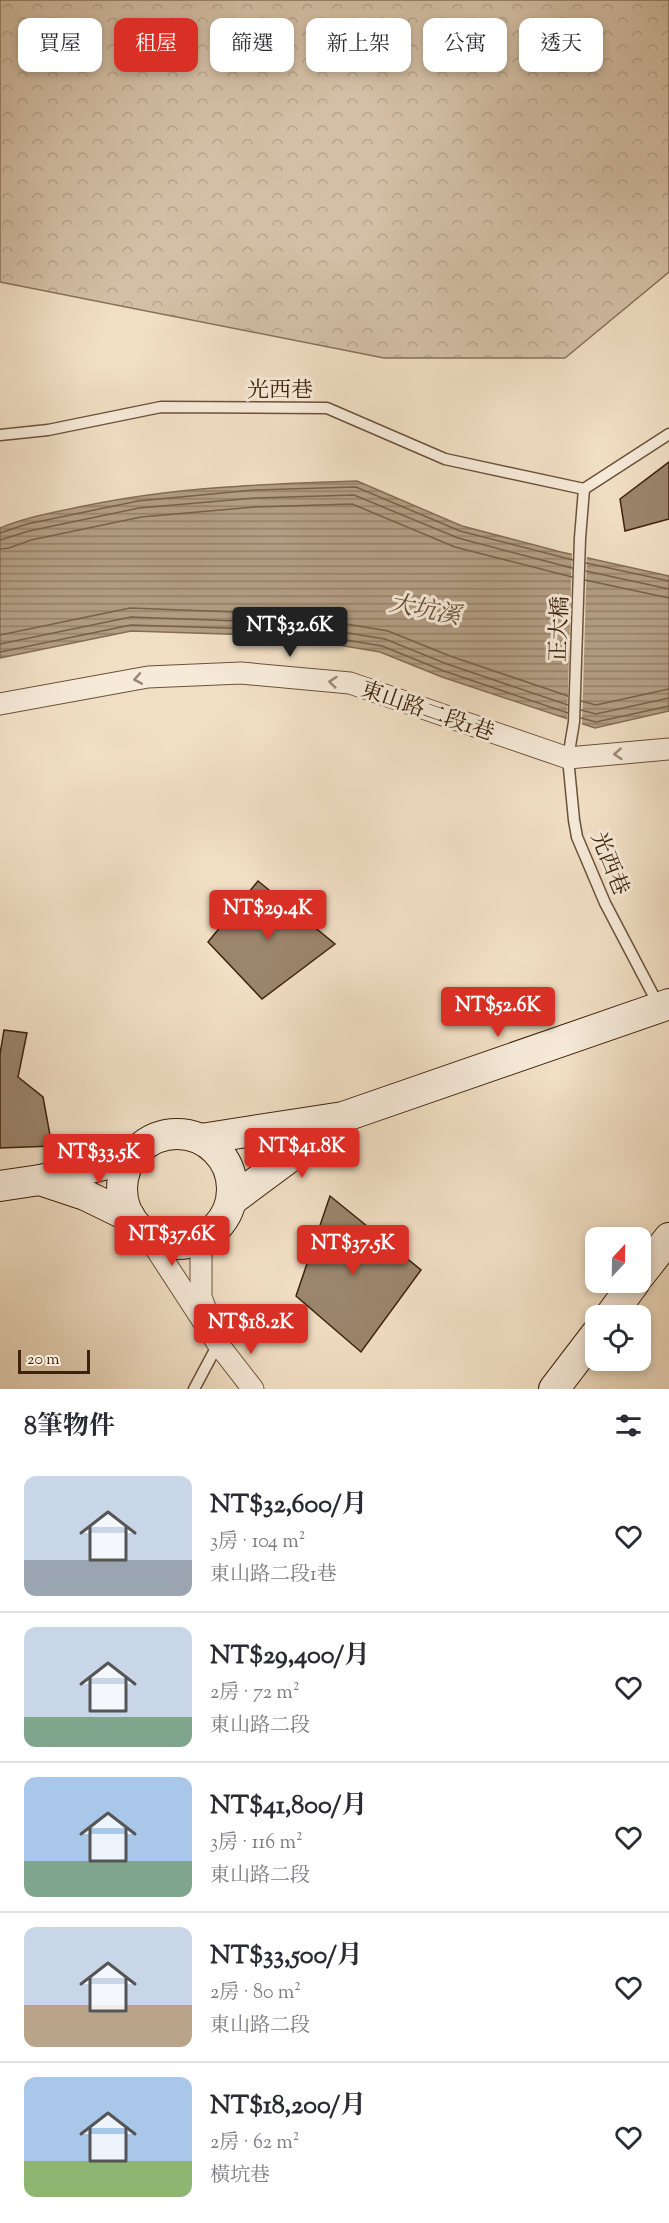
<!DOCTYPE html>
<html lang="zh-TW">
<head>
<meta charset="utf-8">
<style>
	body { margin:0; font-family:"Sorts Mill Goudy","Noto Serif TC",serif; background:#f7f7f7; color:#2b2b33; height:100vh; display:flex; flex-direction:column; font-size:22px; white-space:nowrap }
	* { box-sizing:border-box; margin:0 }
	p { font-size:20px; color:#7c7c81 }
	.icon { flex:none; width:33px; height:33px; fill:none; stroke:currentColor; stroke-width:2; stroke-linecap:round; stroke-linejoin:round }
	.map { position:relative; height:1389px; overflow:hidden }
	.details { display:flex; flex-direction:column; background:#fff; flex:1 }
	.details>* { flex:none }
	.hud { position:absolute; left:18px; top:18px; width:633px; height:54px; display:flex; gap:12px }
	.needle { width:39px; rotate:22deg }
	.tools { position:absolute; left:585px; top:1227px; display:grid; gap:12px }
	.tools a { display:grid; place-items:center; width:66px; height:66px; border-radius:12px; background:#fff; box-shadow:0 3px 9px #0003; font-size:30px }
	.scale { position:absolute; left:18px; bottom:15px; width:72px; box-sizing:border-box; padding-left:6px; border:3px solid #3e230c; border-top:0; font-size:16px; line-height:21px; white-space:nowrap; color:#3e230c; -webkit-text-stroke:4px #f6ead9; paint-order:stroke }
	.price { position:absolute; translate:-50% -51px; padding:0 14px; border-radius:6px; background:#d93025; color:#fff; font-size:20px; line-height:39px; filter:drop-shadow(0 2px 3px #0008) }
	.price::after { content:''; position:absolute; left:50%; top:36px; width:18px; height:14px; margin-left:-9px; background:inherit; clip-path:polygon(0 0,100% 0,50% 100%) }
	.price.current { background:#222; color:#fff }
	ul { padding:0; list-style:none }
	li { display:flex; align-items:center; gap:18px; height:150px; padding:0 24px }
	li+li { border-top:2px solid #e1e1e2 }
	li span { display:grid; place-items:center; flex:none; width:168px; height:120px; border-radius:12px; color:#555 }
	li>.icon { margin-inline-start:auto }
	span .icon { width:72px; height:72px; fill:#fffc; stroke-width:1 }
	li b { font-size:26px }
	h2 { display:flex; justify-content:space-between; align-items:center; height:72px; padding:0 24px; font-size:26px }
	.pill { padding:0 21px; border-radius:12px; background:#fff; box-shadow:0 3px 9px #0003; font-size:21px; line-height:54px }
	.pill.current { background:#d93025; color:#fff }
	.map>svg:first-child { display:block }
	.forest { fill:url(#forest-crowns); stroke:#887158; stroke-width:1.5 }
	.water { fill:url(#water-rules); stroke:#856d55; stroke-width:1.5 }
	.pier { fill:#f1dfc4 }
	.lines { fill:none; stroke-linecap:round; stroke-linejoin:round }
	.shore { stroke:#796148; stroke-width:1.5 }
	.building { fill:#9b856c; stroke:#3e230c; stroke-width:1.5 }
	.lane-casing { stroke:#6b523a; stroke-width:13 }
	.street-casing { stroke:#6b523a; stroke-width:23 }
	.secondary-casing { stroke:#3e230c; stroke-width:32 }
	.lane { stroke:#f6ead9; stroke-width:10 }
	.street { stroke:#f6ead9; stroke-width:21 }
	.secondary { stroke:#f6ead9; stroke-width:30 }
	.oneway { stroke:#9a8672 }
	.labels { text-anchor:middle; stroke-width:6; stroke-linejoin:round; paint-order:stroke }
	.street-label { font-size:22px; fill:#3e230c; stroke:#f6ead9 }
	.water-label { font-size:24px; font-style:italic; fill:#674e36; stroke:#f6ead9 }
</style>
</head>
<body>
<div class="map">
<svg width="669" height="1389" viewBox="0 0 669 1389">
	<defs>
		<pattern id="forest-crowns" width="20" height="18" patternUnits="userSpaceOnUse" patternTransform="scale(1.5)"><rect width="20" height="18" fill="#d3bfa5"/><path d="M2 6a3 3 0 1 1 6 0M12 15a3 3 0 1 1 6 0" fill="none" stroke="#b6a48d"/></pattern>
		<pattern id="water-rules" width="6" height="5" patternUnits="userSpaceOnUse" patternTransform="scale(1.5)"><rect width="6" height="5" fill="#b49f85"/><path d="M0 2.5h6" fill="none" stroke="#94816b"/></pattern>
	</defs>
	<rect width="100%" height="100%" fill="#f1dfc4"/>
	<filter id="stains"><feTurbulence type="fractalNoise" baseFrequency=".00333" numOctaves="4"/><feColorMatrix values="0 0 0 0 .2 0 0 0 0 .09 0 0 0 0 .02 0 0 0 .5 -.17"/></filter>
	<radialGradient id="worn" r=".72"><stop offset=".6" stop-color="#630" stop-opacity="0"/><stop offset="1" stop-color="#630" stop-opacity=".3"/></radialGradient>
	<path class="forest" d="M0 0H669V272L565 358H384L0 282Z"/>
	<path class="water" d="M357 481 462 526 561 552 669 576V711L595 728 442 677 380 652 285 636 131 631 0 658V528C27 517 55 512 84 506 175 487 264 484 357 481Z"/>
	<path class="pier" d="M572 551 587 554 582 726 567 723Z"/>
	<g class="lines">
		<g class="shore">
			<path d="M0 533 27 524 138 501 254 490 356 487 460 531 573 560"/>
			<path d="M0 540 29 531 139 508 255 498 354 495 458 538 572 568"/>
			<path d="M0 549 9 548 31 540 141 517 255 507 352 504 455 547 572 577"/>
			<path d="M586 563 669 581"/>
			<path d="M586 571 669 589"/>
			<path d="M585 580 669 598"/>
			<path d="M0 635 130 608 287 614 388 631 450 656 568 696"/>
			<path d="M0 644 131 617 286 623 385 639 447 664 568 705"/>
			<path d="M0 652 131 625 285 630 382 646 444 671 568 713"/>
			<path d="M581 701 596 705 669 689"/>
			<path d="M581 710 596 714 669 698"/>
			<path d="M581 718 596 722 669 706"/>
		</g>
	</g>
	<g class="building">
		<path d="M669 462V519L625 531 620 499Z"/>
		<path d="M258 881 335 944 262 999 208 942Z"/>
		<path d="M4 1030 27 1033 18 1077 43 1097 52 1146 0 1148V1054Z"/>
		<path d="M330 1196 421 1270 361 1352 296 1296Z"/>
	</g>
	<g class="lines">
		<defs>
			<g id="lane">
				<path d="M0 435 48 430 161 407 327 408 445 459 584 489 669 434"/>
				<path d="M584 489 580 538 574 722 568 758 574 820 577 837 605 903 659 1006"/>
				<path d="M194 1389 218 1344"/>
			</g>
			<g id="street">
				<path d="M0 704 148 677 241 673 350 683 568 758 669 749"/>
				<path d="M147 1235 218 1344 253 1389"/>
				<path d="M201 1239V1297L209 1318"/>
			</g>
			<g id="secondary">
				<circle cx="177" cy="1189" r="55"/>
				<path d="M201 1139 343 1117 669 1004"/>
				<path d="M40 1180 85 1195 130 1217"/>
				<path d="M0 1186 40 1180 133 1158"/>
				<path d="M232 1200 340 1120"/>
				<path d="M640 1275 669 1238"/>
				<path d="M610 1316 635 1282"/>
				<path d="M554 1389 596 1334"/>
			</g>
		</defs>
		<use href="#lane" class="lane-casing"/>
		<use href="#street" class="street-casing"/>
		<use href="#secondary" class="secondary-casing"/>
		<use href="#lane" class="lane"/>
		<use href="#street" class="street"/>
		<use href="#secondary" class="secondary"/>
	</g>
	<defs><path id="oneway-chevron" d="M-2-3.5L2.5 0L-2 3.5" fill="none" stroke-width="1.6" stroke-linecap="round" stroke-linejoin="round" transform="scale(1.5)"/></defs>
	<g class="oneway">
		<use href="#oneway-chevron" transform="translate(138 679) rotate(170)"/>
		<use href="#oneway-chevron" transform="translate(333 682) rotate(-174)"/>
		<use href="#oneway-chevron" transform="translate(618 754) rotate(176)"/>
	</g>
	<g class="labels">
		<g class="street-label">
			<text x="280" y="397">光西巷</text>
			<text transform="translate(558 629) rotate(-88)" y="8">正大橋</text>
			<text transform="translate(428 710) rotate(19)" y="8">東山路二段1巷</text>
			<text transform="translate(611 863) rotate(68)" y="8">光西巷</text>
		</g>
		<g class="water-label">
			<text transform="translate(425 609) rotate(11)" y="8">大坑溪</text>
		</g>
	</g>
	<rect width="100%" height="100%" filter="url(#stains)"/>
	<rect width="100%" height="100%" fill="url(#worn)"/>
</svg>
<div class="tools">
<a><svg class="needle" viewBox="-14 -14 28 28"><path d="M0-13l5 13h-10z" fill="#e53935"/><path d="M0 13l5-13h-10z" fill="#7c7c81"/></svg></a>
<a><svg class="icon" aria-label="locate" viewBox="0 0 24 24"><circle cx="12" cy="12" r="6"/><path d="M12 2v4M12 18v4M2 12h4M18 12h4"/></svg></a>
</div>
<div class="scale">20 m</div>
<b class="price current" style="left:290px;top:658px">NT$32.6K</b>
<b class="price" style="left:268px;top:941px">NT$29.4K</b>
<b class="price" style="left:498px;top:1038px">NT$52.6K</b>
<b class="price" style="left:302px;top:1179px">NT$41.8K</b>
<b class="price" style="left:99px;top:1185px">NT$33.5K</b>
<b class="price" style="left:172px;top:1267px">NT$37.6K</b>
<b class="price" style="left:353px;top:1276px">NT$37.5K</b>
<b class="price" style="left:251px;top:1355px">NT$18.2K</b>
<div class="hud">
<a class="pill">買屋</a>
<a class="pill current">租屋</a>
<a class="pill">篩選</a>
<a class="pill">新上架</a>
<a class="pill">公寓</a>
<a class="pill">透天</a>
</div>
</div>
<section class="details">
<h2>8筆物件<svg class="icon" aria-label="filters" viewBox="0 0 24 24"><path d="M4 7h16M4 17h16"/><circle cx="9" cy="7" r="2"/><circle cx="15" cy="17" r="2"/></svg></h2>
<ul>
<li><span style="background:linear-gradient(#c9d6e8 70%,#9aa5b1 0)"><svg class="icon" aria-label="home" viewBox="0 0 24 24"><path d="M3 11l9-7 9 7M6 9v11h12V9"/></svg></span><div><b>NT$32,600/月</b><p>3房 · 104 m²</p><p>東山路二段1巷</p></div><svg class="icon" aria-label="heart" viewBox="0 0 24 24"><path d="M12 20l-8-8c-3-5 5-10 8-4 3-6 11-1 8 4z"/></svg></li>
<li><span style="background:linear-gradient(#c9d6e8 75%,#7fa58c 0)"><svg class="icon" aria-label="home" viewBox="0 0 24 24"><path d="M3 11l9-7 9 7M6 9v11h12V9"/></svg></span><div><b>NT$29,400/月</b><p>2房 · 72 m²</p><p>東山路二段</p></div><svg class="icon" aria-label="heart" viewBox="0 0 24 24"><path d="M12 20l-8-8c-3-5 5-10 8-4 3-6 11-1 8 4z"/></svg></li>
<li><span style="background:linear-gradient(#a9c7e8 70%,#7fa58c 0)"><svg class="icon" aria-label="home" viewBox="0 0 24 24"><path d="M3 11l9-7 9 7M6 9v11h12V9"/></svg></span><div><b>NT$41,800/月</b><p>3房 · 116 m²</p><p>東山路二段</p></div><svg class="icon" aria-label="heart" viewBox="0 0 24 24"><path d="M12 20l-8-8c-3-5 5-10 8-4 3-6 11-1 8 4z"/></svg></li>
<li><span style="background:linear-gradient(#c9d6e8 65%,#b9a48a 0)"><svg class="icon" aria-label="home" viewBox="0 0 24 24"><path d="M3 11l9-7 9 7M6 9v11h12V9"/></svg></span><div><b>NT$33,500/月</b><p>2房 · 80 m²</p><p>東山路二段</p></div><svg class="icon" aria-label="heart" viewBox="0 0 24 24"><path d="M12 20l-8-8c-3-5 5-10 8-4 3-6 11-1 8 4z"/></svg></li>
<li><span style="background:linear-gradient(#a9c7e8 70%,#8fb573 0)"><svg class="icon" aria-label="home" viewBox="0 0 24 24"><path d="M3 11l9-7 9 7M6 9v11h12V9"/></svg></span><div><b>NT$18,200/月</b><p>2房 · 62 m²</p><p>橫坑巷</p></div><svg class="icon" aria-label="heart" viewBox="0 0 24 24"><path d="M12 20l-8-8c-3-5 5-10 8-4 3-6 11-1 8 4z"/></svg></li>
</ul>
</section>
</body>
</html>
